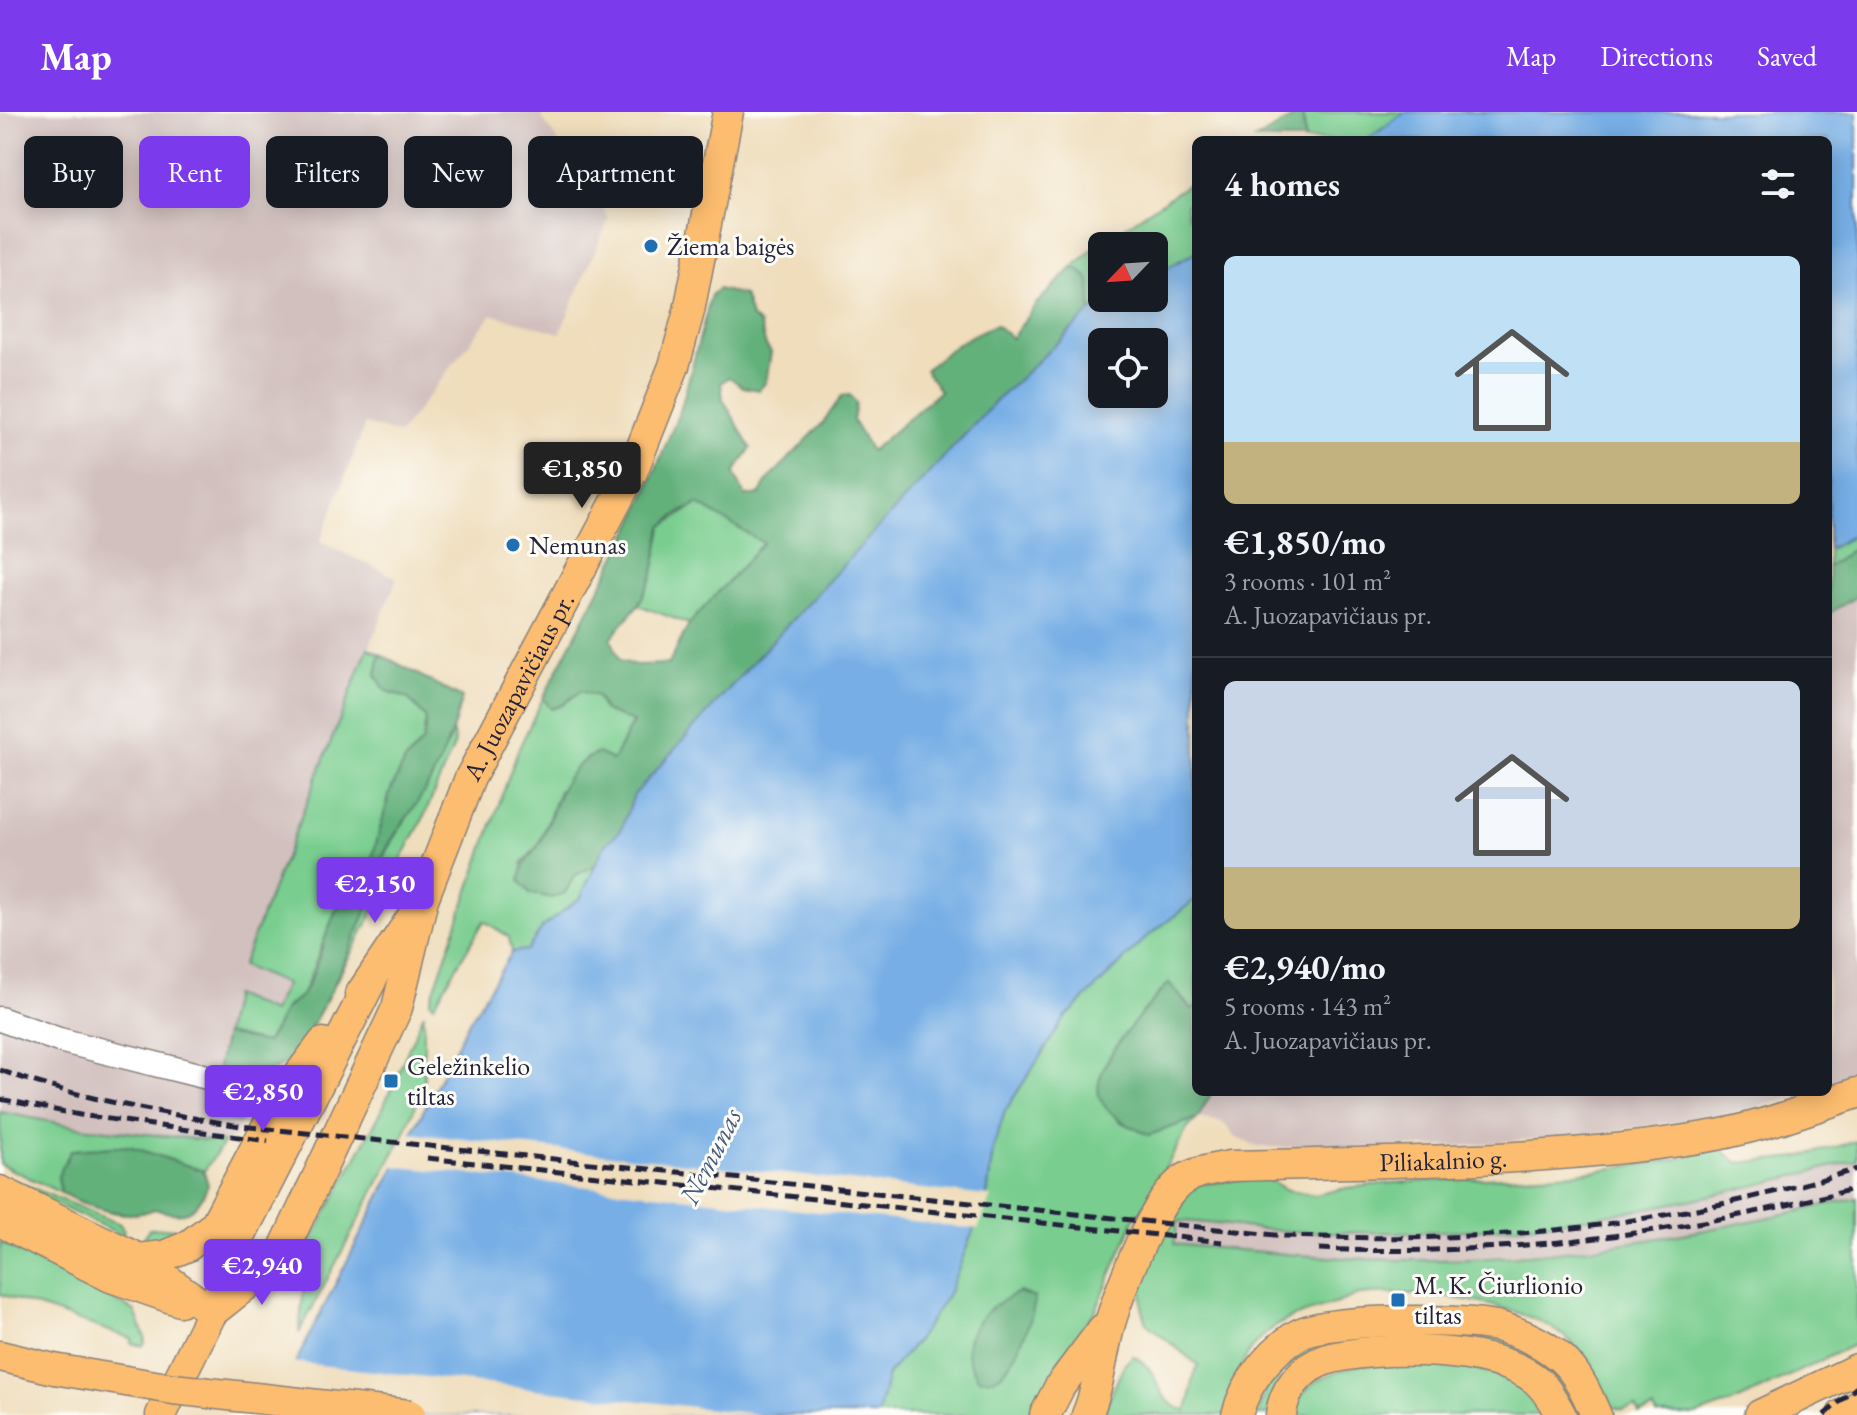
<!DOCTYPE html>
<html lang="en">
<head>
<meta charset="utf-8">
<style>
	body { margin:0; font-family:"EB Garamond",serif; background:#242831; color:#f1f3f6; height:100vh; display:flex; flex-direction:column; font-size:30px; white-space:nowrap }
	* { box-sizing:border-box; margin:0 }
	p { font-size:26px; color:#9ea1a6 }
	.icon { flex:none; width:44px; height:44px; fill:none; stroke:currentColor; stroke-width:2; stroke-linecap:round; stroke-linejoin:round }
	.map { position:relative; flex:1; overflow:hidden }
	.drawer { position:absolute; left:1192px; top:24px; width:640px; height:960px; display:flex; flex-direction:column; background:#171b24; border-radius:12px; box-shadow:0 4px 20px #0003 }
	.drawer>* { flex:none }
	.top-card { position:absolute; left:24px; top:24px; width:760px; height:72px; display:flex; gap:16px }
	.needle { width:52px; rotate:245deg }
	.fabs { position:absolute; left:1088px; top:120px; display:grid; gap:16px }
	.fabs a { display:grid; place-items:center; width:80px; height:80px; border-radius:12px; background:#171b24; box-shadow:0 4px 20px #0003; font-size:40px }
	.price { position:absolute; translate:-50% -68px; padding:0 18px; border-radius:8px; background:#7c3aed; color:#fff; font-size:26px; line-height:52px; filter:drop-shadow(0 2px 4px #0008) }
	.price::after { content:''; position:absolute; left:50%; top:48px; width:24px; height:18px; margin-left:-12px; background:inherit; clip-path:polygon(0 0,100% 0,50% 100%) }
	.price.on { background:#222; color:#fff }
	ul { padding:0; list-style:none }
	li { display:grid; align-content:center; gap:16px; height:424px; padding:0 32px }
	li+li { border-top:2px solid #363941 }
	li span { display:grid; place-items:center; height:248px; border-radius:12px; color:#555 }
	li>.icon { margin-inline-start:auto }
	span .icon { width:144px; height:144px; fill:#fffc; stroke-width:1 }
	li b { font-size:34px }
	h2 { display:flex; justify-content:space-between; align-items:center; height:96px; padding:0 32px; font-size:34px }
	.pill { padding:0 28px; border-radius:12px; background:#171b24; box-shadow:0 4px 20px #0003; font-size:28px; line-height:72px }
	.pill.on { background:#7c3aed; color:#fff }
	header { display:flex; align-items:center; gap:48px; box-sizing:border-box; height:112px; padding:0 40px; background:#7c3aed; color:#fff }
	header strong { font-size:38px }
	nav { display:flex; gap:44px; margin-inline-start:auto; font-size:28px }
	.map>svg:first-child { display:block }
	.industrial { fill:#d1c0bd }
	.green { fill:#79cd8f; stroke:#4e7865; stroke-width:2 }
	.forest { fill:#62b07a; stroke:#42695a; stroke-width:2; fill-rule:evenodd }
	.water { fill:#76aee5; stroke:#4c6890; stroke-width:2; fill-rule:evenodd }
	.pier { fill:#efddbb }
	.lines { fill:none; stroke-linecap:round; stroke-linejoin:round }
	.minor-casing { stroke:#88807b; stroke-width:27 }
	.major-casing { stroke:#88807b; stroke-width:33 }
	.minor { stroke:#fff; stroke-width:24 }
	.major { stroke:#fcbd6f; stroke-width:30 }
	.rail { stroke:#22223b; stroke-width:5; stroke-dasharray:12 6; stroke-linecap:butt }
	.major-bridge-casing { stroke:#88807b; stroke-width:33; stroke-linecap:butt }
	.major-bridge { stroke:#fcbd6f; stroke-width:30 }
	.poi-dot { fill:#1f6fb2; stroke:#fdfcf7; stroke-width:3 }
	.labels { text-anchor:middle; stroke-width:6; stroke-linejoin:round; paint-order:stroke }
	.poi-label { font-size:26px; fill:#22223b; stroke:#fdfcf7; text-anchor:start }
	.street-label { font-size:26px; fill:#22223b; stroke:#fdfcf7 }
	.water-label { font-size:28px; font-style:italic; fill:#445a7f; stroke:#fdfcf7 }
</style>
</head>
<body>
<header>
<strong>Map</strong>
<nav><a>Map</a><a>Directions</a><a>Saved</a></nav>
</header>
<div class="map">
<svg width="1857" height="1303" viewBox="0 0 1857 1303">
	<rect width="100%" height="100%" fill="#fdfcf7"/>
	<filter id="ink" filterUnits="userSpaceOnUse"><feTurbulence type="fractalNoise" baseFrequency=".0125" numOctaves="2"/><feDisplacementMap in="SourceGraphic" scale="16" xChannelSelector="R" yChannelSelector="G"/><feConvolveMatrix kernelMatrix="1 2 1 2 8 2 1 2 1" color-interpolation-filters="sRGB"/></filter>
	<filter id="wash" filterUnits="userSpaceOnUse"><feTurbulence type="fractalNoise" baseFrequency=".006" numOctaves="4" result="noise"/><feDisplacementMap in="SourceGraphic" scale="32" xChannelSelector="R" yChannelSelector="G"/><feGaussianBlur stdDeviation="1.8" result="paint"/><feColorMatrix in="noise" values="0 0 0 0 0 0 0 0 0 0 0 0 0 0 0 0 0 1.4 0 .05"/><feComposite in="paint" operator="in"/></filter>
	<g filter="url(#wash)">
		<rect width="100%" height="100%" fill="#efddbb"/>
		<g class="industrial">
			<path d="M0 0H544L542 6 609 106 560 221 492 202 399 322 365 312 320 430 397 466 242 853 286 871 272 900 233 883 207 1003 241 1010 235 1026 224 1030 79 1015 0 1000Z"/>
			<path d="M1857 484V966L1828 976V502Z"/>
			<path d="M1212 980H1814L1734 1001 1608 1020 1446 1035H1259L1237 1026 1222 1010 1198 1006Z"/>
			<path d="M1857 1048V1086L1721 1117 1611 1135 1436 1148 1355 1147 1174 1132 1178 1109 1287 1119H1445L1552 1110 1666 1093 1762 1074Z"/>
		</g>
		<g class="green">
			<path d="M1304 0H1405L1367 28H1305Z"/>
			<path d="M1196 67V81L1186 94 1188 104 1196 106V140L1154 163V134H1102V186H1114L1091 199 1090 168 1078 157 1072 156 1093 137Z"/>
			<path d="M698 392 764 431 689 512 638 493 652 466 662 415Z"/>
			<path d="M1855 423 1857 434 1828 455V437Z"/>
			<path d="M368 536 380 542 376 562 385 578 409 587 426 606 423 629 405 649 390 680 378 755 405 707 425 679 453 621 455 631 423 707 332 877 375 779 363 771 335 800 303 882 285 896 275 920 266 931 225 922 233 883 272 900 286 872 242 854Z"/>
			<path d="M581 579 597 584 604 599 633 609 613 648 559 678 539 732 522 752 565 781 574 764 595 753 581 785 543 815 527 838 512 840 509 825 484 809 434 893 430 890 518 638 543 586 551 596 562 593Z"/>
			<path d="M1196 787V895L1191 897 1169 871 1100 986 1121 1010 1149 1023 1198 1006 1187 1017 1141 1101H1137L1096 1198 1059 1249 1032 1303H878L888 1262 919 1226 987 1084 993 1037 1005 999 1065 906 1148 824Z"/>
			<path d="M424 901V972L405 1020 299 1221 306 1153 300 1149 381 1000Z"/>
			<path d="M213 976 238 986 244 999 241 1010 207 1004Z"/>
			<path d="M0 1000 79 1015 224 1030 204 1059 129 1034 58 1064 61 1081 0 1052Z"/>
			<path d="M1857 1029V1048C1722 1084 1584 1114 1444 1119 1394 1121 1336 1121 1286 1119 1250 1117 1214 1110 1178 1109L1174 1132C1261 1140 1348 1149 1436 1148 1579 1145 1718 1118 1857 1086V1231L1739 1288 1696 1303H1657L1654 1297 1639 1302 1636 1295 1623 1298 1613 1295C1600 1270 1587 1243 1565 1225 1521 1189 1415 1177 1360 1183 1352 1184 1344 1189 1337 1191 1310 1200 1281 1205 1260 1227 1240 1248 1231 1275 1225 1303H1102L1124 1253 1133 1244C1164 1258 1151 1289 1186 1299 1194 1284 1190 1266 1198 1253L1147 1212 1142 1195V1177L1152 1134 1172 1097 1199 1072 1264 1065 1287 1078 1315 1083 1346 1076 1391 1071 1577 1061 1673 1048 1720 1036 1738 1051 1799 1045Z"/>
			<path d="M13 1068 120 1112 124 1119 122 1123 10 1071Z"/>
			<path d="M168 1116 195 1119 184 1126 139 1134 149 1117Z"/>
			<path d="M0 1130 135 1199 145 1226V1232L142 1234 131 1231 133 1227 0 1182Z"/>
			<path d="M1410 1221C1457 1223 1517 1218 1553 1255 1566 1269 1574 1287 1583 1303H1575L1551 1262 1302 1243 1278 1266 1268 1303H1258L1268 1269 1289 1243 1311 1230Z"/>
			<path d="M1360 1253C1415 1253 1479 1246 1527 1278 1535 1283 1540 1295 1545 1303H1296C1299 1268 1331 1261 1360 1253Z"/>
		</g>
		<g class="forest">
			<path d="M1302 0 1305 28H1256Z"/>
			<path d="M1072 156 1078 157 1090 168 1091 199 998 287 752 551 634 683 621 718 604 734 595 753 574 764 565 781 552 786 530 781 520 769C523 745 531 748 540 730 557 697 558 657 598 641L613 648 633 610 604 599 597 584 581 579 562 593 551 597 543 586 634 410 681 296 711 183 718 177 744 183 751 205 760 212 766 234 771 240 766 270 759 278 743 275 729 265 721 271 723 287 751 336 734 361 745 384 760 382 767 369 822 312 842 284 850 283 856 291 853 309 871 339 940 279 925 258C947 238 968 223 996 213L1012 226 1036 192ZM698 392 763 431 689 512 669 552 636 553 620 549 611 526 638 493 652 466 662 415 678 402Z"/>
			<path d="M1857 434V484L1828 502V455Z"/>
			<path d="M380 542 462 586C453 619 442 651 424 680 409 705 388 728 378 756L371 750 390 680 405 649 423 629 426 606 409 587 385 578 376 563Z"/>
			<path d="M363 771 375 779 332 877 296 944 273 958 245 962 217 959 225 922 265 931C275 920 277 911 284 899 288 892 297 889 302 882 323 856 327 783 363 771Z"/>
			<path d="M1169 871 1191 897 1196 895V980H1212L1198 1006 1149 1023C1133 1016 1107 1004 1100 986 1087 956 1150 892 1169 871Z"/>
			<path d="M129 1034 204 1059 208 1073C195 1103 186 1106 154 1097 127 1110 87 1094 61 1081L58 1064 71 1038Z"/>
			<path d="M1019 1180 1035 1186C1034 1204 1013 1257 997 1265 991 1268 984 1267 978 1266 974 1259 968 1250 967 1242 965 1212 994 1191 1019 1180Z"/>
		</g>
		<g class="water">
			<path d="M1405 0H1857V421L1828 437V28H1367Z"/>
			<path d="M1196 140V787L1148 824 1065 906 1005 999 993 1037 987 1084 949 1180 919 1226 888 1262 878 1303H269L467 913 512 840 527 838 543 815 581 785 604 734 621 718 634 683 752 551 998 287 1091 199 1114 186H1154V163ZM1102 230H1154V282H1102Z"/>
		</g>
		<g class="pier">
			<path d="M409 1021 987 1084H991L978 1117 392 1054Z"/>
			<path d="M292 1250 764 1303H265Z"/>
		</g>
	</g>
	<g filter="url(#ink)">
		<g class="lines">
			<defs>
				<path id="minor" d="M0 907 59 928 283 984"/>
				<g id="major">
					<path d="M360 883 411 807"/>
					<path d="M0 1079 139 1147 212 1200"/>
					<path d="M0 1109 111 1165 180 1189"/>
					<path d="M139 1147 164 1144 188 1134 215 1113 283 984 323 931"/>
					<path id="s1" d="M212 1200 279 1147 397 896 423 787 470 666 632 360 674 254 689 199 728 0"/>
					<path d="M0 1244 54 1257"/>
					<path d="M161 1303 212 1200 239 1126 372 867"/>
					<path d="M1045 1303 1060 1274 1103 1217"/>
					<path id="s2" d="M1087 1303C1100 1273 1102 1239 1111 1208 1121 1175 1155 1086 1183 1068 1197 1059 1214 1057 1230 1054 1393 1049 1556 1051 1717 1023 1764 1014 1811 996 1857 981"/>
					<path d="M1237 1303C1245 1271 1270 1239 1299 1222 1327 1206 1467 1206 1500 1215 1521 1221 1545 1232 1561 1246 1578 1261 1587 1282 1596 1303"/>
					<path d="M1281 1303C1283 1279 1301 1256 1325 1248 1373 1233 1496 1234 1536 1268 1547 1277 1554 1291 1561 1303"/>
					<path d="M1760 1303 1857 1257"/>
					<path d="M1842 1303 1857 1295"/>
				</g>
			</defs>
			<use href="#minor" class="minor-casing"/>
			<use href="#major" class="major-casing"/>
			<use href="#minor" class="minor"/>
			<use href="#major" class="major"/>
			<g class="rail">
				<path d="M0 958C78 987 158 1000 240 1014L1284 1124C1353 1126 1422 1127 1491 1123 1615 1116 1739 1093 1857 1057"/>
				<path d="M0 987 80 1003 268 1029"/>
				<path d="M427 1046 1223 1130"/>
				<path d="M1319 1137C1500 1145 1681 1122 1857 1076"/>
				<path d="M1824 1303 1857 1275"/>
			</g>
			<defs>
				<path id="major-bridge" d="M54 1257 173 1277 410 1303"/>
			</defs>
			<use href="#major-bridge" class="major-bridge-casing"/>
			<use href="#major-bridge" class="major-bridge"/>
		</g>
	</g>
	<g class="poi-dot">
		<circle cx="651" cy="134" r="8"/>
		<circle cx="513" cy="433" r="8"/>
		<rect x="383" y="961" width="16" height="16" rx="4"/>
		<rect x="1390" y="1180" width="16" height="16" rx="4"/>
	</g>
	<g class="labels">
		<g class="poi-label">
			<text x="667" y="143">Žiema baigės</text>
			<text x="529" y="442">Nemunas</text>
			<text x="407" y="963">Geležinkelio<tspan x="407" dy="30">tiltas</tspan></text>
			<text x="1414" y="1182">M. K. Čiurlionio<tspan x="1414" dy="30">tiltas</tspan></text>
		</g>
		<g class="street-label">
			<text dy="9" stroke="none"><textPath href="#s1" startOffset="708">A. Juozapavičiaus pr.</textPath></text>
			<text dy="9" stroke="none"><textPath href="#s2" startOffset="520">Piliakalnio g.</textPath></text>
		</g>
		<g class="water-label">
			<text transform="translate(710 1044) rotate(-63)" y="10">Nemunas</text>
		</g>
	</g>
</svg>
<div class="fabs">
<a><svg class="needle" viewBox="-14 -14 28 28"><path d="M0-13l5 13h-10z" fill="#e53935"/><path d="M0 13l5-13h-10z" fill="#9ea1a6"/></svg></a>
<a><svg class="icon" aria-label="locate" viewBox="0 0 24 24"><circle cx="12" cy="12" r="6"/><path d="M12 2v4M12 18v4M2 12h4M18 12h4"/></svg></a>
</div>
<b class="price on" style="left:582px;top:398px">€1,850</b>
<b class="price" style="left:375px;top:813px">€2,150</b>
<b class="price" style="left:263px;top:1021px">€2,850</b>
<b class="price" style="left:262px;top:1195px">€2,940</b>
<div class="top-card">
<a class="pill">Buy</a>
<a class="pill on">Rent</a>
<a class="pill">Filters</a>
<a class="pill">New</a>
<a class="pill">Apartment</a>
</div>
<section class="drawer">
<h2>4 homes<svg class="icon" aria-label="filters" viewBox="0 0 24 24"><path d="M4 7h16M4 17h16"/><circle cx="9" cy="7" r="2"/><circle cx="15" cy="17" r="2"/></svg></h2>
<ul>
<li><span style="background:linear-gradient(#bfe0f5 75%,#c2b280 0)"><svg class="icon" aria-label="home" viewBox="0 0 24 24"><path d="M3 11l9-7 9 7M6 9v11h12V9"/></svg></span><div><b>€1,850/mo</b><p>3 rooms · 101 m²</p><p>A. Juozapavičiaus pr.</p></div></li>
<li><span style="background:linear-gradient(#c9d6e8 75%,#c2b280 0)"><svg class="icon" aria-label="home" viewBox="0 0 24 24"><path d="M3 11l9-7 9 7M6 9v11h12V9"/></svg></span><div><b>€2,940/mo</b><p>5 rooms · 143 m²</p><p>A. Juozapavičiaus pr.</p></div></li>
</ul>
</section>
</div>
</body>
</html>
